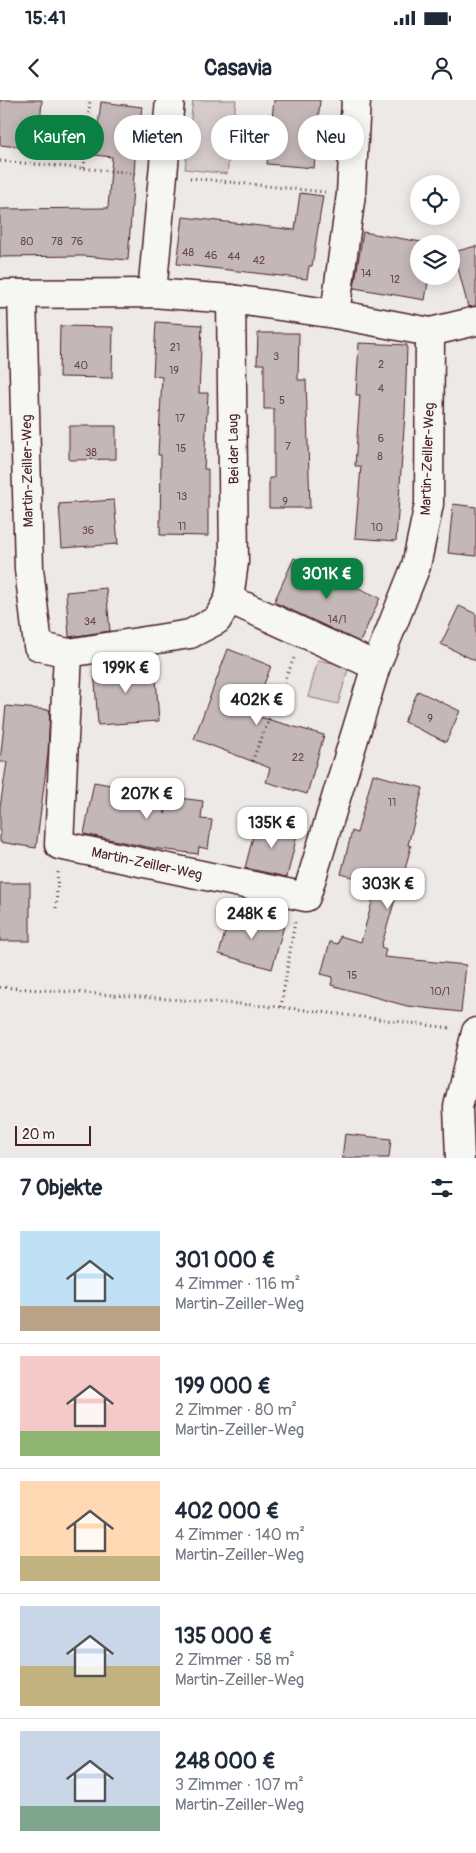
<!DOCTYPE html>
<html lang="de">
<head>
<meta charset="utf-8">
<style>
	body { margin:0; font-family:Pangolin,sans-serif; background:#f6f6f7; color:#1f2937; height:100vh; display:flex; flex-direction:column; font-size:19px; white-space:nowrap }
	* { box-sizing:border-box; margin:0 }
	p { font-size:16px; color:#747a83 }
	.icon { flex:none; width:28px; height:28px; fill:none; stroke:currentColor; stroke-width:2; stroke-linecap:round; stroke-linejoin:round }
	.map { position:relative; height:1058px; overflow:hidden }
	.drawer { display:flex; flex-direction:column; background:#fff; flex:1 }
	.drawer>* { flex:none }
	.top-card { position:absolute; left:15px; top:15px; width:446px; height:45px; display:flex; gap:10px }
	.buttons { position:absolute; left:410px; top:75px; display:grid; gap:10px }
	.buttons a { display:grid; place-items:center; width:50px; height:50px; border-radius:50%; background:#fff; box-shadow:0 2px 12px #0003; font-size:25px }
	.scale { position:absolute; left:15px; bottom:12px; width:76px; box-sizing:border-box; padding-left:5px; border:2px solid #4a1f2b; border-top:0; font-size:14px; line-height:18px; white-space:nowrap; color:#4a1f2b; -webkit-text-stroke:4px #f6f6f2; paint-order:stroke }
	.price { position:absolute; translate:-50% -42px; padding:0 11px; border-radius:10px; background:#fff; color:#222; font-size:16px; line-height:32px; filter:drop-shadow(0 1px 2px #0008) }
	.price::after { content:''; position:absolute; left:50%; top:30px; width:15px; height:11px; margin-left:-8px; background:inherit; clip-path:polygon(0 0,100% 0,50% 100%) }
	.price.selected { background:#0b8043; color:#fff }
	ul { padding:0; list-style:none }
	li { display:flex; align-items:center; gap:15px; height:125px; padding:0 20px }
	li+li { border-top:1px solid #e0e1e3 }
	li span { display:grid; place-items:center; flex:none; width:140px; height:100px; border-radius:0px; color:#555 }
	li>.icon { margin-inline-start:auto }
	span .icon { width:60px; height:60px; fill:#fffc; stroke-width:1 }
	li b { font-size:21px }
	h2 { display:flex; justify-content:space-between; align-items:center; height:60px; padding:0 20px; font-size:21px }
	.pill { padding:0 18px; border-radius:22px; background:#fff; box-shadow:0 2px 12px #0003; font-size:18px; line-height:45px }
	.pill.selected { background:#0b8043; color:#fff }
	.status { display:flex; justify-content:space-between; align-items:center; height:35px; padding:0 25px; background:#fff; direction:ltr }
	.status svg { height:14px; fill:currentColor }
	header { display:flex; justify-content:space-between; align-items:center; height:65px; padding:0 20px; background:#fff; font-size:22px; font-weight:800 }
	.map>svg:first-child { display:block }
	.green { fill:#d4cbca; stroke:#8f757a }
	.building { fill:#c4b7b7; stroke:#4a1f2b }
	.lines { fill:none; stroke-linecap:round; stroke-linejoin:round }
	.minor-casing { stroke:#4a1f2b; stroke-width:31 }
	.path { stroke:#4a1f2b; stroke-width:3; stroke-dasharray:1 4; stroke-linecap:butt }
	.minor { stroke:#f6f6f2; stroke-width:28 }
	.labels { text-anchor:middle; stroke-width:4; stroke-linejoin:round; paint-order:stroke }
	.number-label { font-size:11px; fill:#68454e }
	.street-label { font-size:14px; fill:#4a1f2b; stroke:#f6f6f2 }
</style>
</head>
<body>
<div class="status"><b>15:41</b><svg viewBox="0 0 49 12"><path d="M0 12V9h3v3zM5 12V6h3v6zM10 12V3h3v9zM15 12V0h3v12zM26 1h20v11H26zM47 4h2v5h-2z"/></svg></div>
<header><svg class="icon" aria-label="back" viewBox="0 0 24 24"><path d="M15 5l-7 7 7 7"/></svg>Casavia<svg class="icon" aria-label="person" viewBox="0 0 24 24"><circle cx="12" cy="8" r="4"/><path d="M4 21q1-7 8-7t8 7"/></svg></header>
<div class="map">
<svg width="476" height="1058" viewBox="0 0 476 1058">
	<rect width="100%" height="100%" fill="#ece9e6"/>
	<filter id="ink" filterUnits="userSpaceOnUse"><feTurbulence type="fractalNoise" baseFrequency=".02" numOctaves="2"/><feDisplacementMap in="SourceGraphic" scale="10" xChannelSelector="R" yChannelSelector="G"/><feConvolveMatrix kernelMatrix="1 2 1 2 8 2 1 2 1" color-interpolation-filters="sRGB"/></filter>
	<g filter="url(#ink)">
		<g class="green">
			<path d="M193 0H236L227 74 185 69Z"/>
			<path d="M318 560 349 566 338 604 308 597Z"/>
		</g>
		<g class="building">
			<path d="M0 0H42L38 49 0 45Z"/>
			<path d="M274 0H320L314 68 267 64Z"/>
			<path d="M101 2 142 7 135 59 128 160 84 156 0 157V109L108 108 112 57 86 54 89 25 98 26Z"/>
			<path d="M300 93 323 96 312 166H309L307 179 177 164 183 117 295 130Z"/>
			<path d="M363 132 433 144H419V176H429L425 200 354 188Z"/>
			<path d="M476 146V206L468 207 454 152Z"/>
			<path d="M156 222 202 225 199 293H208L204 369H208V436L160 435 161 355H158L162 277 153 276Z"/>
			<path d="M60 226 113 227 112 278 59 277Z"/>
			<path d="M258 233H299L298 280H306L310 408H269V378H274V309H264V264H257Z"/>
			<path d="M359 243 407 245 405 314 396 441 355 438 361 366H355L360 295H356Z"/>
			<path d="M69 326H116V359L69 360Z"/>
			<path d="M114 400 118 444 62 448 59 404Z"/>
			<path d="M453 404 476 407V456L448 453Z"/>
			<path d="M294 458 380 498 360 542 274 502Z"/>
			<path d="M106 488 110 531 69 537 66 492Z"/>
			<path d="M459 506 476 514V561L441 544Z"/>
			<path d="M228 549 271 566 252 615 324 635 307 694 266 682 270 668 194 639Z"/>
			<path d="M155 564 159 621 98 625 94 568Z"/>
			<path d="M418 591 460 611 446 642 404 622Z"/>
			<path d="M6 606 50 610 48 654 36 748 0 742V707L7 662H0Z"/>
			<path d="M373 674 423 688 408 745 411 746 400 789H398L381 847 386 849 384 857 466 865 461 912 407 906 331 885 333 877 321 874 330 842 338 844 340 836 361 842 377 784 341 774 352 731 357 733Z"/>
			<path d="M94 682 132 689 131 691 164 695 165 714 171 697 203 701 201 719 212 720 208 749 199 747 198 754 152 748 84 734Z"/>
			<path d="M257 721 298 731 287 777 245 768Z"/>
			<rect x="0" y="783" width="30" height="58"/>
			<path d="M231 811 284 826 272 869 219 854Z"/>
			<path d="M345 1034 391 1039 389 1058H342Z"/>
		</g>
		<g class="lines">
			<defs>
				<g id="minor">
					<path d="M152 193 170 0"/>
					<path d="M0 194 152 193 231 199 335 214 430 232 476 221"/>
					<path d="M22 194 29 469 38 546 68 553 59 745 306 797 376 566 416 466 429 404 430 232"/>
					<path d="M335 214 351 94 356 0"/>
					<path d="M229 499 234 462 231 199"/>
					<path d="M68 553 190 534 217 520 229 499 376 566"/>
					<path d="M460 1058 458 1007 476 932"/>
				</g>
			</defs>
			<use href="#minor" class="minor-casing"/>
			<g class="path">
				<path d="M0 61 136 73"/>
				<path d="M84 68 90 0"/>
				<path d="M190 78 325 92"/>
				<path d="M252 661 294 558"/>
				<path d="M56 808 58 771"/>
				<path d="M0 887 281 907 451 928"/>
				<path d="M281 907 295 821"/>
			</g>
			<use href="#minor" class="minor"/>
		</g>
	</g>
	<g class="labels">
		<g class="number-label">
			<text x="27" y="145">80</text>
			<text x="57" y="145">78</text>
			<text x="77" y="145">76</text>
			<text x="188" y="156">48</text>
			<text x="211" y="159">46</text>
			<text x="234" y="160">44</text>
			<text x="259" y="164">42</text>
			<text x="366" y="177">14</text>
			<text x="395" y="183">12</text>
			<text x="175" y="251">21</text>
			<text x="276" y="260">3</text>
			<text x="381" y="268">2</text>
			<text x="81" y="269">40</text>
			<text x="174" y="274">19</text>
			<text x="381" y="292">4</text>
			<text x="282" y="304">5</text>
			<text x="180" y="322">17</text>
			<text x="381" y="342">6</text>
			<text x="288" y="350">7</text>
			<text x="181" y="352">15</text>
			<text x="91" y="356">38</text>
			<text x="380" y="360">8</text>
			<text x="182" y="400">13</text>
			<text x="285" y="405">9</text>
			<text x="182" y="430">11</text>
			<text x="377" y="431">10</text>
			<text x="88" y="434">36</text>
			<text x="337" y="523">14/1</text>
			<text x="90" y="525">34</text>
			<text x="430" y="622">9</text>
			<text x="298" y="661">22</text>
			<text x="392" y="706">11</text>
			<text x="352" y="879">15</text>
			<text x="440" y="895">10/1</text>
		</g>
		<g class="street-label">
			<text transform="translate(233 349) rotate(-91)" y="5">Bei der Laug</text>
			<text transform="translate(427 359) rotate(-88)" y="5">Martin-Zeiller-Weg</text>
			<text transform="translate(27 371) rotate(-91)" y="5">Martin-Zeiller-Weg</text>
			<text transform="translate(147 763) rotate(12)" y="5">Martin-Zeiller-Weg</text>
		</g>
	</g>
</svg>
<div class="buttons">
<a><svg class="icon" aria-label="locate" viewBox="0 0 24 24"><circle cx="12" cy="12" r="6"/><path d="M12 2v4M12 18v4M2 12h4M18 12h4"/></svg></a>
<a><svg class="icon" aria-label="layers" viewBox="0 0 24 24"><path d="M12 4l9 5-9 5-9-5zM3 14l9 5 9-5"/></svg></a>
</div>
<div class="scale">20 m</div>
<b class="price selected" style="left:327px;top:500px">301K €</b>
<b class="price" style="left:126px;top:594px">199K €</b>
<b class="price" style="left:257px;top:626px">402K €</b>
<b class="price" style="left:147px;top:720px">207K €</b>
<b class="price" style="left:272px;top:749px">135K €</b>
<b class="price" style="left:388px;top:810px">303K €</b>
<b class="price" style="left:252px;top:840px">248K €</b>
<div class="top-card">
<a class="pill selected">Kaufen</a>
<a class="pill">Mieten</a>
<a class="pill">Filter</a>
<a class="pill">Neu</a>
</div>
</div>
<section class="drawer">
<h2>7 Objekte<svg class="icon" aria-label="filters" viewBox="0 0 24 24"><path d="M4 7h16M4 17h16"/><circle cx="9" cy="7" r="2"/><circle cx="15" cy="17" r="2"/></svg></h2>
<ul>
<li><span style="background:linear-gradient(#bfe0f5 75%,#b9a48a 0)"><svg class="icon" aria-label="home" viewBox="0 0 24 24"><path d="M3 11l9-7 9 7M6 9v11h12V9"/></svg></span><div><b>301 000 €</b><p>4 Zimmer · 116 m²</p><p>Martin-Zeiller-Weg</p></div></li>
<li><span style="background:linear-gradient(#f6c9c9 75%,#8fb573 0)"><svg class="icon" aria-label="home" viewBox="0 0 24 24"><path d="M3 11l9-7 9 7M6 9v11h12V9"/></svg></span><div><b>199 000 €</b><p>2 Zimmer · 80 m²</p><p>Martin-Zeiller-Weg</p></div></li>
<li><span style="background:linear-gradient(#ffd9b3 75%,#c2b280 0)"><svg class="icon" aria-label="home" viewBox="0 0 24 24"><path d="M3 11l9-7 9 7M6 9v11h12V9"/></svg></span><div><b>402 000 €</b><p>4 Zimmer · 140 m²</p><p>Martin-Zeiller-Weg</p></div></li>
<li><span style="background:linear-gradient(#c9d6e8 60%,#c2b280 0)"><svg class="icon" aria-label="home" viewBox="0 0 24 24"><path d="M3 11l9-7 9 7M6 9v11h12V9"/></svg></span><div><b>135 000 €</b><p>2 Zimmer · 58 m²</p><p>Martin-Zeiller-Weg</p></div></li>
<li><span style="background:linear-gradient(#c9d6e8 75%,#7fa58c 0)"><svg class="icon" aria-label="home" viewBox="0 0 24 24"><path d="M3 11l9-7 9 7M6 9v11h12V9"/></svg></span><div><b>248 000 €</b><p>3 Zimmer · 107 m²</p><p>Martin-Zeiller-Weg</p></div></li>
</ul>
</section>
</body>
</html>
